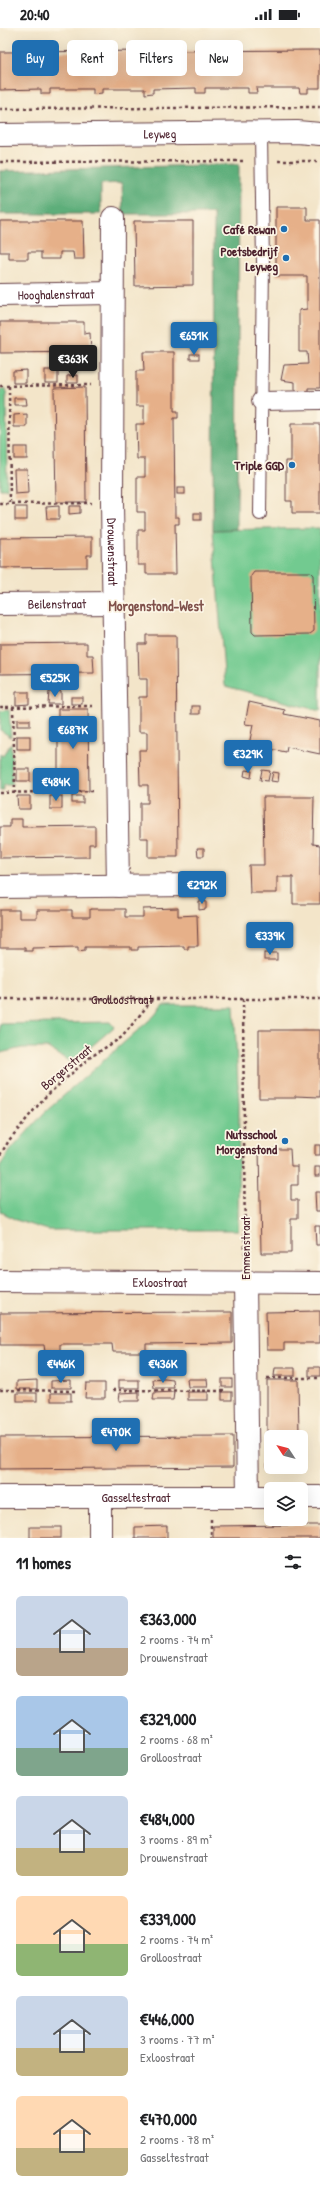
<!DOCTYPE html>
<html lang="en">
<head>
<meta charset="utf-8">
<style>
	body { margin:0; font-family:"Patrick Hand",sans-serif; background:#f2f2f2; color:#202124; height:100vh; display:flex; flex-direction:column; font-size:15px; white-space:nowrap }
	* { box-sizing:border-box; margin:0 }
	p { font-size:13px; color:#757577 }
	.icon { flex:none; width:22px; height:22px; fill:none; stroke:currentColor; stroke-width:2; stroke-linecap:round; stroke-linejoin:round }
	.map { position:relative; height:1510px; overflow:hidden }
	.details { display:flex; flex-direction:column; background:#fff; flex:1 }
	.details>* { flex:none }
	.guide { position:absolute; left:12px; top:12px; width:296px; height:36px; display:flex; gap:8px }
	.needle { width:26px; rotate:306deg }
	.tools { position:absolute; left:264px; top:1402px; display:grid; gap:8px }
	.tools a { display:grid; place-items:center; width:44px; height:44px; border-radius:6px; background:#fff; box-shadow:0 4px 16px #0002; font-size:20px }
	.price { position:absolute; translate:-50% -34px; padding:0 9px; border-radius:4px; background:#1f6fb2; color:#fff; font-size:13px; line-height:26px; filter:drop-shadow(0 1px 2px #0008) }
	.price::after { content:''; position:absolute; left:50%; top:24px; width:12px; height:9px; margin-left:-6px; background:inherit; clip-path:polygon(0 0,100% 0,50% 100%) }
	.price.active { background:#222; color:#fff }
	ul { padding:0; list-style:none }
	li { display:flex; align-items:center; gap:12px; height:100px; padding:0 16px }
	li span { display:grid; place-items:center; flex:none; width:112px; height:80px; border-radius:6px; color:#555 }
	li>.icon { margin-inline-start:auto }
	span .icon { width:48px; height:48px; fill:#fffc; stroke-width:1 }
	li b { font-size:17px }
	h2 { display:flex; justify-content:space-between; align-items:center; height:48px; padding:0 16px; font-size:17px }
	.tag { padding:0 14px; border-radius:6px; background:#fff; box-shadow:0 4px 16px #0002; font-size:14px; line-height:36px }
	.tag.active { background:#1f6fb2; color:#fff }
	.status { display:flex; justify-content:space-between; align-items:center; height:28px; padding:0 20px; background:#fff; direction:ltr }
	.status svg { height:11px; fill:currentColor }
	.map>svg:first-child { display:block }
	.green { fill:#72ca90; stroke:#5e745e }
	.forest { fill:#5dae7a; stroke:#546652 }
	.building { fill:#e6b089 }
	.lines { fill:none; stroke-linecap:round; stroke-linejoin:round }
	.service-casing { stroke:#633d43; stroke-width:14 }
	.pedestrian-casing { stroke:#633d43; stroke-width:20 }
	.minor-casing { stroke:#633d43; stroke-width:24 }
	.path { stroke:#633d43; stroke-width:2.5; stroke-dasharray:3 3; stroke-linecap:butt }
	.service { stroke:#fff; stroke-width:12 }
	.pedestrian { stroke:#fff; stroke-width:18 }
	.minor { stroke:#fff; stroke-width:22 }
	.poi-dot { fill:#1f6fb2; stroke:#fcf5e5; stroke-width:1.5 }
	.labels { text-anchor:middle; stroke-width:3.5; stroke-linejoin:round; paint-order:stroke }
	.street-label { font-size:13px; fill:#4a1f2b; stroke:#fcf5e5 }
	.poi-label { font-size:13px; font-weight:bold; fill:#4a1f2b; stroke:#fcf5e5; text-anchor:end }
	.neighbourhood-label { font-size:14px; font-weight:bold; fill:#81524c; stroke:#fcf5e5 }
</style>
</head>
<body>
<div class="status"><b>20:40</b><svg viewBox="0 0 49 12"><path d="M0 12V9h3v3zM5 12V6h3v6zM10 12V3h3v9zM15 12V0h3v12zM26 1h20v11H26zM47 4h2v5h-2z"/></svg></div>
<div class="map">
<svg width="320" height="1510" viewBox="0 0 320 1510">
	<rect width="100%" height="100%" fill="#fcf5e5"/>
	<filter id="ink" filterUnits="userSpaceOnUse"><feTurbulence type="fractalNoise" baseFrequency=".025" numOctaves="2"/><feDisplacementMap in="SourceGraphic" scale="8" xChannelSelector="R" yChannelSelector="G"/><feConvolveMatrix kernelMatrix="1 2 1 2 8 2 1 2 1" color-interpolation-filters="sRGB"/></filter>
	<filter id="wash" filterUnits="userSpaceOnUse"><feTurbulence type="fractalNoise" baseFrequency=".012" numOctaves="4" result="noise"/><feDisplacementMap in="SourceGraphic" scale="16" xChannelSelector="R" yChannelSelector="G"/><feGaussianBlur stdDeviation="0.9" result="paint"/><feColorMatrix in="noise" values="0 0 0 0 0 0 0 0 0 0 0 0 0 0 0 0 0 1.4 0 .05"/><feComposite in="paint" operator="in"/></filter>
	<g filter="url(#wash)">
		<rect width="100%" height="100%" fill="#f3e5c9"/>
		<g class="green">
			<path d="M0 361H6L7 461H0Z"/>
			<path d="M320 500V683L225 658 213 502Z"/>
			<path d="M9 682 11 709 0 702V683Z"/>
			<path d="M11 715 12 757H4L3 763H0V726L3 728Z"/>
			<path d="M163 977H234L239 1075 238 1202H48L16 1192 0 1183V1138L10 1123 44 1085 154 988Z"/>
			<path d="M110 994 114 999 72 1035 48 1020H22L0 1025V996Z"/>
		</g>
		<path class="forest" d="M239 136 237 501 213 502 214 186H123L122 155 101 156V186H0V143Z"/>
		<g id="blocks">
			<g class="building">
				<path d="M320 22V60H308V65H300L299 60H256L257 65H248V60H205V65H196V60L153 61V65L145 66V61H102V65L93 66V61H50V66H41V61L0 62V24Z"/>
				<path d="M276 179H307V192H320V360H308V365L295 368V354L281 352 284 337 308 336 307 324H299V282L307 281V248H276Z"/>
				<path d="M0 193H83L84 231H74L73 224H60V231H41V224H28V231H9V224H0Z"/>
				<path d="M134 193H193V257L135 258Z"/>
				<path d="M0 294H84V306L90 305 91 324 0 325Z"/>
				<path d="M143 324H174V383H178V390H174L175 489H179V496H175L176 546H146V537H138V502H145V484H137V449H145V431H137L136 396H144V378H136V343H144Z"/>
				<rect x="190" y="326" width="9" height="5"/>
				<path d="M26 342V355H13V343Z"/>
				<rect x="45" y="342" width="13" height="13"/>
				<path d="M78 347V355H67V348Z"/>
				<path d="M85 359 86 474H56L54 360Z"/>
				<path d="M14 370H26L27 377H14Z"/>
				<path d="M27 386V399H14V387Z"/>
				<path d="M291 396H320V485H292V473H286V433H291Z"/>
				<rect x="14" y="419" width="13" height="12"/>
				<path d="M14 441H27L28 465 15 466Z"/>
				<rect x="177" y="460" width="8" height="6"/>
				<path d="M59 478V491H47L46 479Z"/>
				<path d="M69 478H80V485L69 486Z"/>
				<rect x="15" y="479" width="12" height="13"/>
				<rect x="194" y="485" width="7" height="7"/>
				<path d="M92 509V527H87V539L0 540V510Z"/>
				<path d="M254 544H310L313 547 314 603 310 606 255 607 252 604 251 548Z"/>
				<path d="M146 607H176L178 829H148V810H140V775H148V757H140L139 722H147V704H139V669H147V651H139L138 616H146Z"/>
				<path d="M87 615V627H93L94 645 0 646V616Z"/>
				<path d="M61 663V676H48L49 664Z"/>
				<path d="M16 664H29V676L16 677Z"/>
				<rect x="71" y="669" width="11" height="7"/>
				<path d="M249 674 285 682 284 686 320 693V726L287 719 286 724 249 717 253 697 245 696Z"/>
				<rect x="192" y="678" width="8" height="8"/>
				<path d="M58 681H88L89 763H58Z"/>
				<rect x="17" y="692" width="13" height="6"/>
				<rect x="17" y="708" width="13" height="13"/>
				<rect x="17" y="741" width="13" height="12"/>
				<path d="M245 742 252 743 251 750 244 748Z"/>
				<path d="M262 742 270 743 268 753 260 752Z"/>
				<path d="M273 744 279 745 278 754 271 753Z"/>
				<path d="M17 768H30V781H18Z"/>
				<rect x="50" y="768" width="12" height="13"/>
				<rect x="72" y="768" width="11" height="7"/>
				<path d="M263 769H314L313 816 320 817V876H293V849H277V865H250L249 837H264Z"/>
				<path d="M10 791H22V799L95 798V816H89V829L0 830V799H10Z"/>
				<path d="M197 820H204V828H198Z"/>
				<path d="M199 873H206V881L199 882Z"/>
				<path d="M178 880V888L197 887 198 918H188V921H184V918L138 919V922H131V919H85V922L78 923V919L32 920V923H25V920H0V882H19V890H37V882H72V889H90V881H125V889H143V881Z"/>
				<rect x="264" y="925" width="13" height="7"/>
				<path d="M259 1002H320V1069L295 1068V1070H259Z"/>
				<rect x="315" y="1117" width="5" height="10"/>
				<path d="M259 1121H290L291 1138H298V1157H291V1172H298V1191H291V1225H261Z"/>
				<rect x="315" y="1139" width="5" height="9"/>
				<path d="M315 1164H320V1183H316Z"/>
				<path d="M315 1198H320V1217H316Z"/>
				<path d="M320 1283V1315H284V1322H267L266 1284Z"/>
				<path d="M232 1284V1315L146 1316V1324H113L112 1316H60V1324H45L44 1317H0V1285Z"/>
				<rect x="309" y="1339" width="11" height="9"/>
				<path d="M275 1340H295V1348H274Z"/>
				<path d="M164 1351 173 1352 174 1360H154L153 1352Z"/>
				<path d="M187 1351H207L208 1359H188Z"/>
				<rect x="222" y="1351" width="10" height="8"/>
				<path d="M37 1352V1361H17V1353Z"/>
				<path d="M71 1352V1360H51V1353Z"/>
				<rect x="119" y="1352" width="20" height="8"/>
				<path d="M267 1352H298L299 1409H271V1439H267Z"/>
				<path d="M86 1355H105V1370H85Z"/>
				<path d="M139 1364V1373H119L120 1365Z"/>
				<path d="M174 1364 173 1372H153L154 1365Z"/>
				<rect x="188" y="1364" width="20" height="8"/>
				<rect x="222" y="1364" width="10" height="8"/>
				<rect x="17" y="1365" width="20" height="8"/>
				<rect x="51" y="1365" width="20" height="8"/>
				<path d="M233 1408V1439L0 1441V1409Z"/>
				<path d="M300 1497H320V1510H213V1498Z"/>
				<path d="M167 1498V1510H135V1499Z"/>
				<rect x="30" y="1499" width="31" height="11"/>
			</g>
		</g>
	</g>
	<g filter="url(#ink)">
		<use href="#blocks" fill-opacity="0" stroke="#633d43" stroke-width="1"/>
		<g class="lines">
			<defs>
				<path id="service" d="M260 486 263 236 261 106"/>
				<path id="pedestrian" d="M261 373 320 372"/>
				<g id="minor">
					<path id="s2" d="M0 107 297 104 320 106"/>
					<path id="s3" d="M113 190 112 475 118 858"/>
					<path id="s4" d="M0 267 112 265"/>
					<path id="s5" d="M0 576 114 575"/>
					<path d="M0 859 193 857"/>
					<path id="s6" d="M0 1253 320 1255"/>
					<path d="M245 1254 248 1469"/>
					<path id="s7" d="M0 1469H271"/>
					<path d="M301 1469H320"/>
					<path d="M100 1510V1470"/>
				</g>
			</defs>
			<use href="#service" class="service-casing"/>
			<use href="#pedestrian" class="pedestrian-casing"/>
			<use href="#minor" class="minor-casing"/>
			<g class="path">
				<path d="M0 81 320 79"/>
				<path d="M278 133H320"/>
				<path d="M0 134 245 133"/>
				<path d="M0 358 91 357"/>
				<path d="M9 358 10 476"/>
				<path d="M0 476 91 475"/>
				<path d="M0 679 93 678"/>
				<path d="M13 679 15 765"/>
				<path d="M0 765 95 763"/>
				<path id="s1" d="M0 971H320"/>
				<path d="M243 971 245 1234"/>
				<path d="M0 1127 10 1111 44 1070 89 1030 122 1009 152 972"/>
				<path d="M267 1350H320"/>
				<path d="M0 1362 77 1363"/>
				<path d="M113 1362 225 1363"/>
				<path d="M211 1491V1510"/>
			</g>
			<use href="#service" class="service"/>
			<use href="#pedestrian" class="pedestrian"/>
			<use href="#minor" class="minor"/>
		</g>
	</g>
	<g class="poi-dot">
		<circle cx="284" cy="201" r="4"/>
		<circle cx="286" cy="230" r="4"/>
		<circle cx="292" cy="437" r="4"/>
		<circle cx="285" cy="1113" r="4"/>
	</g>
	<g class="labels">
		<g class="street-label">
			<text dy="5" stroke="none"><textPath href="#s2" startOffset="160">Leyweg</textPath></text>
			<text dy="5" stroke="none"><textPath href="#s4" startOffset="56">Hooghalenstraat</textPath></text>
			<text dy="5" stroke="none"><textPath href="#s3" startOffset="334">Drouwenstraat</textPath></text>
			<text dy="5" stroke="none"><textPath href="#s5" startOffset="57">Beilenstraat</textPath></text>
			<text dy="5" stroke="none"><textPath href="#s1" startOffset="122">Grolloostraat</textPath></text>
			<text transform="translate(66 1039) rotate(-40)" y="5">Borgerstraat</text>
			<text transform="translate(245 1220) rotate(-90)" y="5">Emmenstraat</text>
			<text dy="5" stroke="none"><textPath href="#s6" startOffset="160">Exloostraat</textPath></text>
			<text dy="5" stroke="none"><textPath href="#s7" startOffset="136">Gasseltestraat</textPath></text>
		</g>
		<g class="poi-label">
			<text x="276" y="206">Café Rewan</text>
			<text x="278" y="228">Poetsbedrijf<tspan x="278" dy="15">Leyweg</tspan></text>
			<text x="284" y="442">Triple GGD</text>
			<text x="277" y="1111">Nutsschool<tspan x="277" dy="15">Morgenstond</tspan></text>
		</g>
		<g class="neighbourhood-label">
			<text x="156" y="583">Morgenstond-West</text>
		</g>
	</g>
</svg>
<div class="tools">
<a><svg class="needle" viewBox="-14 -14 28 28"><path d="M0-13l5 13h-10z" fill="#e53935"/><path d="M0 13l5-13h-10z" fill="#757577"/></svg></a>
<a><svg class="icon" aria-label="layers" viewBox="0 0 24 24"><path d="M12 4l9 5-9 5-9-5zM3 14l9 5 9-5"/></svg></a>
</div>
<b class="price" style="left:194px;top:328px">€651K</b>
<b class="price active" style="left:73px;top:351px">€363K</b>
<b class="price" style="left:55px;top:670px">€525K</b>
<b class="price" style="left:73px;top:722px">€687K</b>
<b class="price" style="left:248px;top:746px">€329K</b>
<b class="price" style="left:56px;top:774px">€484K</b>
<b class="price" style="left:202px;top:877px">€292K</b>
<b class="price" style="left:270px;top:928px">€339K</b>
<b class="price" style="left:61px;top:1356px">€446K</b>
<b class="price" style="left:163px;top:1356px">€436K</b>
<b class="price" style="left:116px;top:1424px">€470K</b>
<div class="guide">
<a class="tag active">Buy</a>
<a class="tag">Rent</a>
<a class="tag">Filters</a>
<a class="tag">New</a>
</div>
</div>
<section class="details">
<h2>11 homes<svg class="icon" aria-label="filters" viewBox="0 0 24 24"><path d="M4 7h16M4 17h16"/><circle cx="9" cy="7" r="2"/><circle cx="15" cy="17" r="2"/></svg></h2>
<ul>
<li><span style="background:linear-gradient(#c9d6e8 65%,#b9a48a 0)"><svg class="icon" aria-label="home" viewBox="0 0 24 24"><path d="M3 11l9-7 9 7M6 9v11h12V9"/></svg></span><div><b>€363,000</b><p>2 rooms · 74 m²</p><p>Drouwenstraat</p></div></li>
<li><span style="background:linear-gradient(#a9c7e8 65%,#7fa58c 0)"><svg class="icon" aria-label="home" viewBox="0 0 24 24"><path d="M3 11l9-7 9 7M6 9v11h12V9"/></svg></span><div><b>€329,000</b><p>2 rooms · 68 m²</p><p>Grolloostraat</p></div></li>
<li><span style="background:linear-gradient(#c9d6e8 65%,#c2b280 0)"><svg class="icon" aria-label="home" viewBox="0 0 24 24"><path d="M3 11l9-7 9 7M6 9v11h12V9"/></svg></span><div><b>€484,000</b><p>3 rooms · 89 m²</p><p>Drouwenstraat</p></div></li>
<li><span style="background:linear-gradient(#ffd9b3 60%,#8fb573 0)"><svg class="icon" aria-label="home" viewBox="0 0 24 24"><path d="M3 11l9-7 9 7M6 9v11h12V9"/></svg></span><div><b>€339,000</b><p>2 rooms · 74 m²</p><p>Grolloostraat</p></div></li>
<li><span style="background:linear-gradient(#c9d6e8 65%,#c2b280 0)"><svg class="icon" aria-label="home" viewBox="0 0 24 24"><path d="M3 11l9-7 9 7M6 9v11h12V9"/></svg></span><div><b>€446,000</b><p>3 rooms · 77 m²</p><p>Exloostraat</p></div></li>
<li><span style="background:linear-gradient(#ffd9b3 65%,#c2b280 0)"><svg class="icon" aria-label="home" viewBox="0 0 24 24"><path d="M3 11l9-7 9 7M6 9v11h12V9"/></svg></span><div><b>€470,000</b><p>2 rooms · 78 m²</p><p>Gasseltestraat</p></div></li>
</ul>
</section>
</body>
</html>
